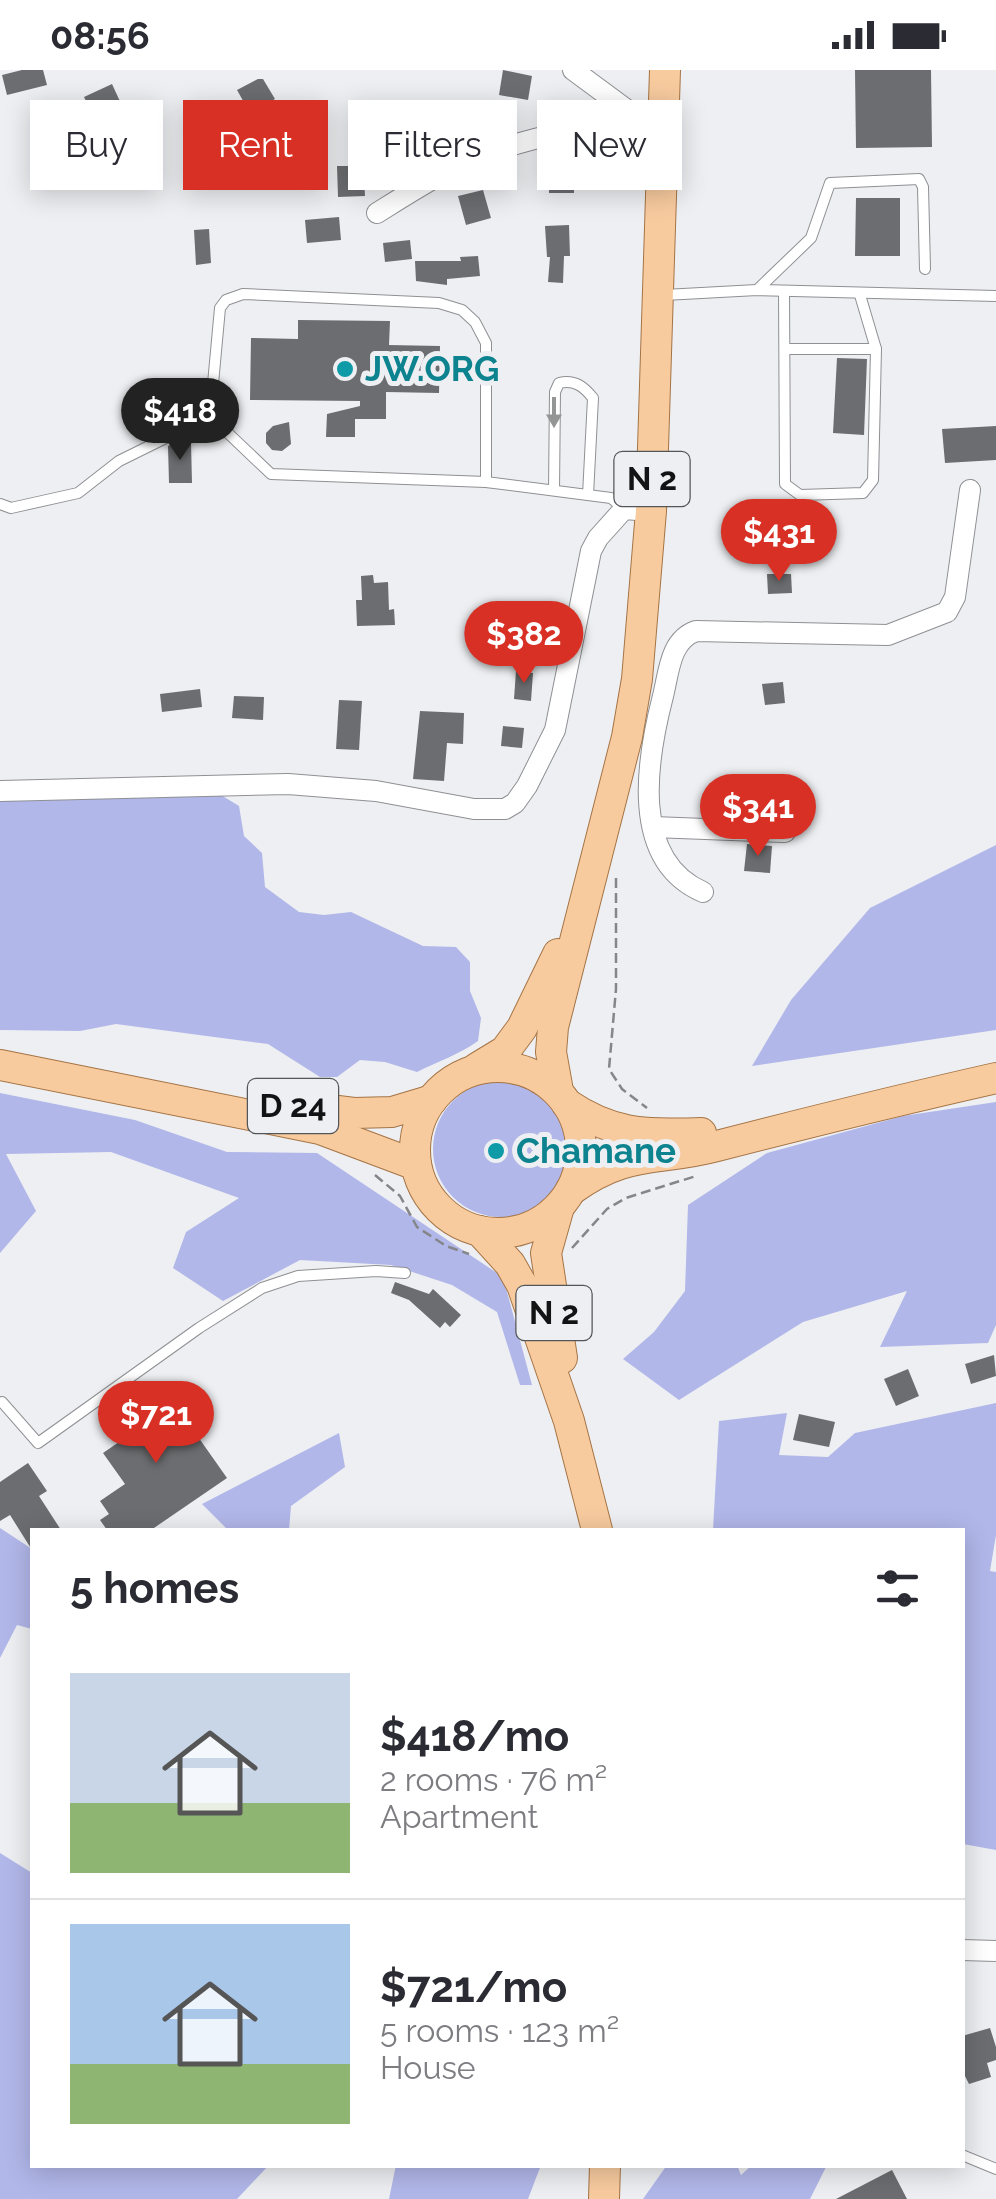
<!DOCTYPE html>
<html lang="en">
<head>
<meta charset="utf-8">
<style>
	body { margin:0; font-family:Raleway,sans-serif; background:#f7f7f7; color:#2b2b33; height:100vh; display:flex; flex-direction:column; font-size:38px; white-space:nowrap }
	* { box-sizing:border-box; margin:0 }
	p { font-size:32px; color:#7c7c81 }
	.icon { flex:none; width:55px; height:55px; fill:none; stroke:currentColor; stroke-width:2; stroke-linecap:round; stroke-linejoin:round }
	.map { position:relative; flex:1; overflow:hidden }
	.sheet { position:absolute; left:30px; top:1458px; width:935px; height:640px; display:flex; flex-direction:column; background:#fff; border-radius:0px; box-shadow:0 5px 25px #0003 }
	.sheet>* { flex:none }
	.banner { position:absolute; left:30px; top:30px; width:938px; height:90px; display:flex; gap:20px }
	.price { position:absolute; translate:-50% -85px; padding:0 22px; border-radius:35px; background:#d93025; color:#fff; font-size:32px; line-height:65px; filter:drop-shadow(0 2px 5px #0008) }
	.price::after { content:''; position:absolute; left:50%; top:60px; width:30px; height:22px; margin-left:-15px; background:inherit; clip-path:polygon(0 0,100% 0,50% 100%) }
	.price.on { background:#222; color:#fff }
	ul { padding:0; list-style:none }
	li { display:flex; align-items:center; gap:30px; height:250px; padding:0 40px }
	li+li { border-top:2px solid #e1e1e2 }
	li span { display:grid; place-items:center; flex:none; width:280px; height:200px; border-radius:0px; color:#555 }
	li>.icon { margin-inline-start:auto }
	span .icon { width:120px; height:120px; fill:#fffc; stroke-width:1 }
	li b { font-size:42px }
	h2 { display:flex; justify-content:space-between; align-items:center; height:120px; padding:0 40px; font-size:42px }
	.pill { padding:0 35px; border-radius:0px; background:#fff; box-shadow:0 5px 25px #0003; font-size:35px; line-height:90px }
	.pill.on { background:#d93025; color:#fff }
	.status { display:flex; justify-content:space-between; align-items:center; height:70px; padding:0 50px; background:#fff; direction:ltr }
	.status svg { height:28px; fill:currentColor }
	.map>svg:first-child { display:block }
	.green { fill:#b1b7e9 }
	.building { fill:#6c6d70 }
	.lines { fill:none; stroke-linecap:round; stroke-linejoin:round }
	.service-casing { stroke:#8f9093; stroke-width:12 }
	.minor-casing { stroke:#8f9093; stroke-width:22 }
	.primary-casing { stroke:#a57445; stroke-width:32 }
	.path { stroke:#858689; stroke-width:2.5; stroke-dasharray:10 5; stroke-linecap:butt }
	.service { stroke:#fff; stroke-width:10 }
	.minor { stroke:#fff; stroke-width:20 }
	.primary { stroke:#f8cb9f; stroke-width:30 }
	.oneway { fill:#949595 }
	.culture-dot { fill:#0f9aa8; stroke:#eeeff2; stroke-width:4 }
	.labels { text-anchor:middle; stroke-width:10; stroke-linejoin:round; paint-order:stroke }
	.shield { fill:#eeeff2; stroke:#545557; stroke-width:2.5 }
	.shield-label { font-size:32px; font-weight:bold; fill:#121314 }
	.culture-label { font-size:35px; font-weight:bold; fill:#0d838f; stroke:#eeeff2; text-anchor:start }
</style>
</head>
<body>
<div class="status"><b>08:56</b><svg viewBox="0 0 49 12"><path d="M0 12V9h3v3zM5 12V6h3v6zM10 12V3h3v9zM15 12V0h3v12zM26 1h20v11H26zM47 4h2v5h-2z"/></svg></div>
<div class="map">
<svg width="996" height="2129" viewBox="0 0 996 2129">
	<rect width="100%" height="100%" fill="#eeeff2"/>
	<g class="green">
		<path d="M221 725 239 736 244 766 262 783 265 817 299 842 324 845 351 842 423 876 456 877 470 892V921L481 948 478 971C458 985 439 991 417 1002L385 992 360 990 337 1007H320L268 974 116 954 80 961 0 960V731Z"/>
		<path d="M996 775V960L752 996 791 930 870 838Z"/>
		<circle cx="501" cy="1079" r="68"/>
		<path d="M0 1023 135 1050 227 1082 317 1083 503 1207 532 1315H520L497 1242 452 1215 391 1195 300 1190 223 1231 173 1198 186 1162 239 1128 111 1082 6 1084 36 1141 0 1183Z"/>
		<path d="M996 1032V1255L988 1273 880 1277 907 1221 803 1252 679 1330 623 1289 654 1262 685 1221 688 1135 767 1083 903 1046Z"/>
		<path d="M996 1333V1465L990 1501 996 1502V1780L963 1774 962 1460H713L719 1351 787 1343 779 1385 828 1387 855 1363Z"/>
		<path d="M339 1363 345 1397 291 1436 289 1460H228L202 1434Z"/>
		<path d="M0 1458 32 1479V1559L17 1555 0 1588Z"/>
		<path d="M0 1783 32 1803V2095H269L237 2129H0Z"/>
		<path d="M396 2095H541L528 2129H389Z"/>
		<path d="M667 2095H737L741 2105 752 2095H827L810 2129H643Z"/>
	</g>
	<g class="building">
		<path d="M22 0H43L47 15 7 25 2 5Z"/>
		<path d="M503 0 532 6 528 30 499 25Z"/>
		<path d="M855 0H931L932 77 856 78Z"/>
		<path d="M258 9H263L275 29 250 43 237 20Z"/>
		<path d="M112 14 129 51 101 63 84 27Z"/>
		<path d="M387 50 401 73 381 81 369 60Z"/>
		<path d="M458 52 463 73 437 80 432 59Z"/>
		<path d="M337 96H355V107H364L365 126 338 127Z"/>
		<path d="M554 102H574V123H549V108H554Z"/>
		<path d="M483 120 491 148 466 155 458 126Z"/>
		<path d="M856 128H900V186H855Z"/>
		<path d="M339 147 341 170 307 173 305 150Z"/>
		<path d="M569 155 570 186H564L563 213 548 212 550 187H547L545 156Z"/>
		<path d="M209 159 211 193 196 195 194 160Z"/>
		<path d="M410 170 412 189 385 192 383 173Z"/>
		<path d="M478 186 480 206 447 209V215L416 211 415 191H461L460 187Z"/>
		<path d="M298 250 390 251 389 275 440 276 439 323 386 322V349H355V367H326L327 344 360 336V331L250 330 251 268 298 269Z"/>
		<path d="M837 288 867 289 864 365 833 363Z"/>
		<path d="M289 352 291 374 282 381 272 380 266 373V363L273 356Z"/>
		<path d="M996 356V390L945 393 942 359Z"/>
		<path d="M175 373H191L192 413H169L168 376Z"/>
		<path d="M767 504H791L792 523 768 524Z"/>
		<path d="M373 505 374 513 388 512 389 540 394 539 395 555 357 556 356 530H362L361 506Z"/>
		<path d="M516 601 533 603 531 631 514 629Z"/>
		<path d="M783 612 785 633 765 635 762 614Z"/>
		<path d="M200 619 202 637 162 642 160 624Z"/>
		<path d="M234 626 264 627 263 650 232 648Z"/>
		<path d="M339 630 362 631 359 680 336 679Z"/>
		<path d="M420 641 464 643 463 674 447 673 444 711 413 709Z"/>
		<path d="M503 656 524 658 522 678 501 676Z"/>
		<path d="M747 774 772 776 770 803 744 801Z"/>
		<path d="M395 1212 429 1224 433 1219 461 1245 450 1257 445 1252 440 1258 409 1230 391 1223Z"/>
		<path d="M994 1285 996 1306 971 1314 965 1294Z"/>
		<path d="M908 1299 919 1326 896 1336 884 1309Z"/>
		<path d="M132 1316 148 1338 170 1327 227 1408 151 1460H107L100 1450 109 1444 100 1431 125 1414 103 1383 135 1361 113 1330Z"/>
		<path d="M799 1344 835 1352 829 1377 793 1370Z"/>
		<path d="M28 1393 47 1421 39 1426 61 1460H32V1480L10 1445 0 1451V1412Z"/>
		<path d="M990 1958 996 1977V1990L987 1993 991 2007 969 2014 962 2000V1966Z"/>
		<path d="M892 2100 907 2129H836Z"/>
	</g>
	<g class="lines">
		<defs>
			<g id="service">
				<path d="M757 220 811 168 830 113 919 109 923 117 925 199"/>
				<path d="M784 222 785 414 800 425 863 423 873 410 876 279 860 225"/>
				<path d="M664 225 757 220 996 226"/>
				<path d="M785 279H876"/>
				<path d="M210 346 220 238 226 230 243 224 439 233 462 240 475 252 486 273V412"/>
				<path d="M554 420 555 322 559 313C575 309 584 317 593 328L588 425"/>
				<path d="M0 434 11 438 78 423 119 391 210 346 271 404 486 412 611 428 624 439"/>
				<path d="M2 1332 38 1373 199 1258 262 1218 298 1206 376 1201 405 1203"/>
				<path d="M962 2085 996 2099"/>
			</g>
			<g id="minor">
				<path d="M573 0 638 48"/>
				<path d="M377 143C401 128 426 112 451 99 498 74 611 47 663 49"/>
				<path d="M0 721 288 714 376 721 474 739H505L515 733 527 716 555 660 591 481 598 468 624 439 651 441"/>
				<path d="M653 757 785 762"/>
				<path d="M703 822C629 790 647 688 663 626 669 602 670 570 696 561L888 565 947 542 955 527 970 420"/>
				<path d="M962 1880 996 1881"/>
			</g>
			<g id="primary">
				<path d="M0 995 320 1059 416 1095"/>
				<circle cx="498" cy="1080" r="83"/>
				<path d="M477 998 505 981 522 958 558 884"/>
				<path d="M558 1021 551 982 553 957 627 667 637 609 651 441 665 0"/>
				<path d="M567 1034C614 1066 646 1064 701 1063"/>
				<path d="M289 1035 354 1043 392 1042 432 1030"/>
				<path d="M571 1120C627 1079 657 1092 717 1076 810 1052 903 1029 996 1008"/>
				<path d="M559 1137 546 1183 562 1288"/>
				<path d="M480 1161 510 1194 522 1215 569 1351 597 1460"/>
				<path d="M604 2129 605 2095"/>
			</g>
		</defs>
		<use href="#service" class="service-casing"/>
		<use href="#minor" class="minor-casing"/>
		<use href="#primary" class="primary-casing"/>
		<g class="path">
			<path d="M616 808V919L609 999 622 1019 647 1038"/>
			<path d="M375 1105 400 1126 417 1157 446 1176 469 1184"/>
			<path d="M572 1178 607 1139 626 1128 696 1106"/>
		</g>
		<use href="#service" class="service"/>
		<use href="#minor" class="minor"/>
		<use href="#primary" class="primary"/>
	</g>
	<defs><path id="oneway-solid" d="M-6-.8H1V-3.2L6.5 0L1 3.2V.8H-6Z" transform="scale(2.5)"/></defs>
	<use class="oneway" href="#oneway-solid" transform="translate(554 342) rotate(90)"/>
	<g class="culture-dot">
		<circle cx="345" cy="299" r="10"/>
		<circle cx="496" cy="1081" r="10"/>
	</g>
	<g class="labels">
		<g class="shield">
			<rect x="614.5" y="382" width="75" height="54" rx="8"/>
			<rect x="248" y="1009" width="90" height="54" rx="8"/>
			<rect x="516.5" y="1216" width="75" height="54" rx="8"/>
		</g>
		<g class="shield-label">
			<text x="652" y="420">N 2</text>
			<text x="293" y="1047">D 24</text>
			<text x="554" y="1254">N 2</text>
		</g>
		<g class="culture-label">
			<text x="365" y="311">JW.ORG</text>
			<text x="516" y="1093">Chamane</text>
		</g>
	</g>
</svg>
<b class="price on" style="left:180px;top:393px">$418</b>
<b class="price" style="left:779px;top:514px">$431</b>
<b class="price" style="left:524px;top:616px">$382</b>
<b class="price" style="left:758px;top:789px">$341</b>
<b class="price" style="left:156px;top:1396px">$721</b>
<div class="banner">
<a class="pill">Buy</a>
<a class="pill on">Rent</a>
<a class="pill">Filters</a>
<a class="pill">New</a>
</div>
<section class="sheet">
<h2>5 homes<svg class="icon" aria-label="filters" viewBox="0 0 24 24"><path d="M4 7h16M4 17h16"/><circle cx="9" cy="7" r="2"/><circle cx="15" cy="17" r="2"/></svg></h2>
<ul>
<li><span style="background:linear-gradient(#c9d6e8 65%,#8fb573 0)"><svg class="icon" aria-label="home" viewBox="0 0 24 24"><path d="M3 11l9-7 9 7M6 9v11h12V9"/></svg></span><div><b>$418/mo</b><p>2 rooms · 76 m²</p><p>Apartment</p></div></li>
<li><span style="background:linear-gradient(#a9c7e8 70%,#8fb573 0)"><svg class="icon" aria-label="home" viewBox="0 0 24 24"><path d="M3 11l9-7 9 7M6 9v11h12V9"/></svg></span><div><b>$721/mo</b><p>5 rooms · 123 m²</p><p>House</p></div></li>
</ul>
</section>
</div>
</body>
</html>
